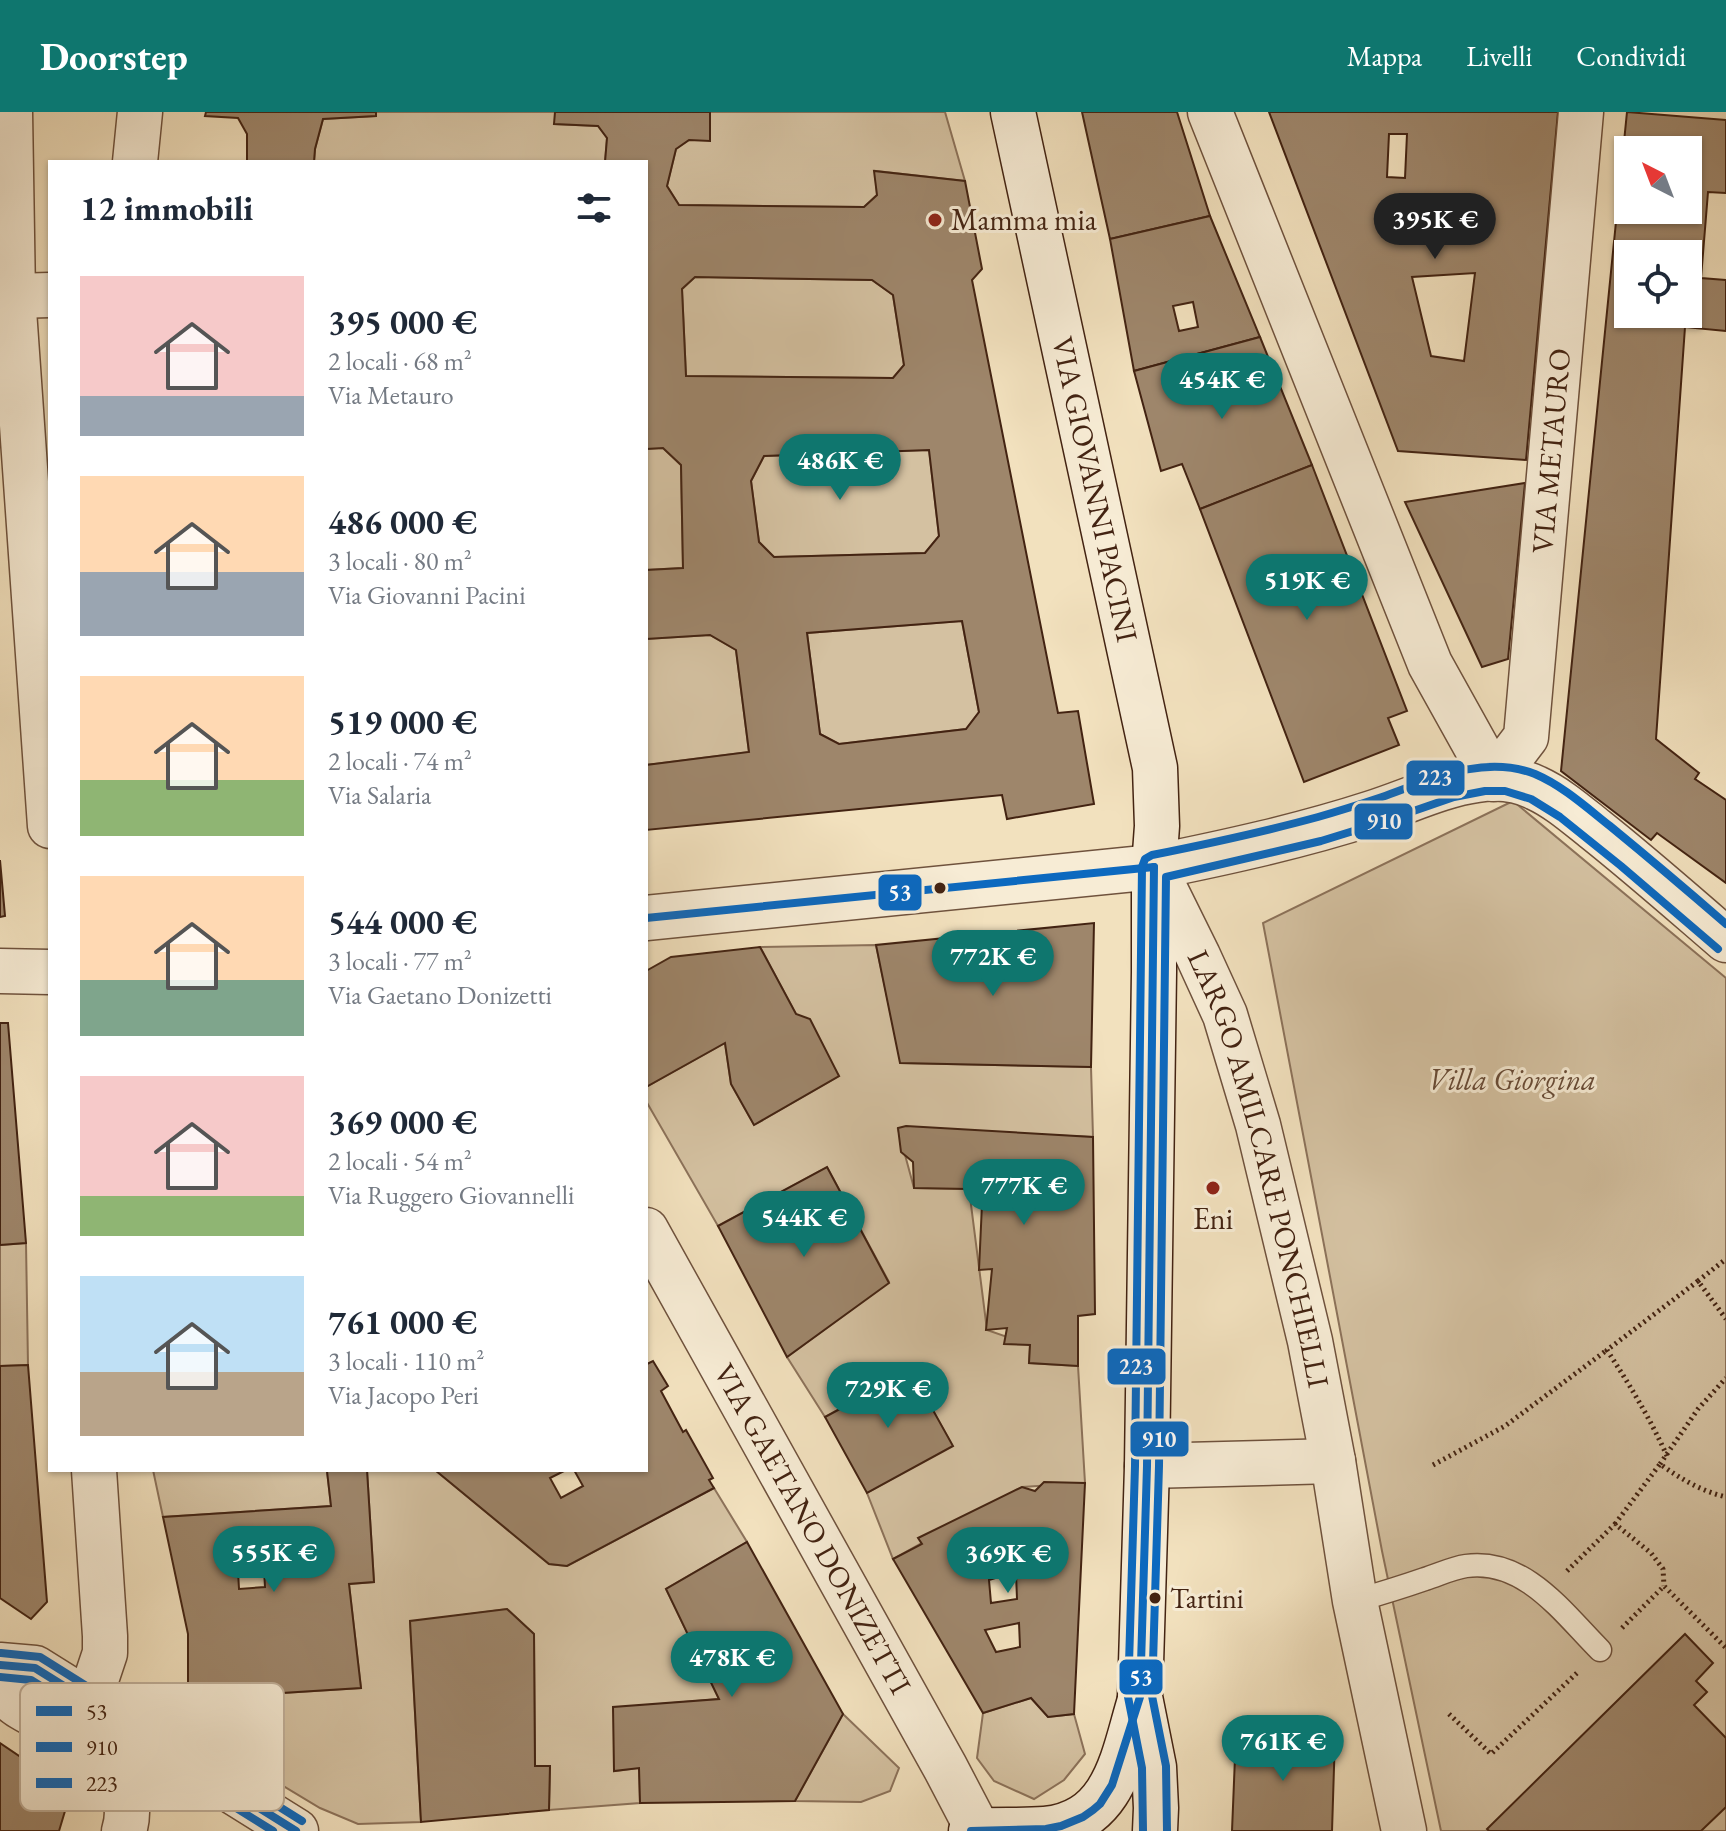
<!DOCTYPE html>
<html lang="it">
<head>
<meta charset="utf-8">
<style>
	body { margin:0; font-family:"EB Garamond",serif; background:#f6f6f7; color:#1f2937; height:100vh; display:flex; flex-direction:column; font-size:30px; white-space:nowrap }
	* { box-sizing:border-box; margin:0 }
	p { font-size:26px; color:#747a83 }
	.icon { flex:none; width:44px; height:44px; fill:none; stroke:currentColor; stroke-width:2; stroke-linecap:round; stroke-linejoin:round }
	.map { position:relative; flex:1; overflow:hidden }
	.drawer { position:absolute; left:48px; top:48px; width:600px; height:1312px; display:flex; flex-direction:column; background:#fff; border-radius:0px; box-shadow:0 2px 6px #0004 }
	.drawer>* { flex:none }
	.needle { width:52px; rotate:318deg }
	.tools { position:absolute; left:1614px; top:24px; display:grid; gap:16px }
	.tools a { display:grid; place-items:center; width:88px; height:88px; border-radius:0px; background:#fff; box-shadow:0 2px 6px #0004; font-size:40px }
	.price { position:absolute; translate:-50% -68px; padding:0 18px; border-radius:28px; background:#0f766e; color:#fff; font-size:26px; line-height:52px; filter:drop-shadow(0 2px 4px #0008) }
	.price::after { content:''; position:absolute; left:50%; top:48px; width:24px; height:18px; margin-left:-12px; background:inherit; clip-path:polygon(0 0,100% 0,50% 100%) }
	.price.active { background:#222; color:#fff }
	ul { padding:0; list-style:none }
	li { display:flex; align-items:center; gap:24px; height:200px; padding:0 32px }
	li span { display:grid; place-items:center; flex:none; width:224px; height:160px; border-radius:0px; color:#555 }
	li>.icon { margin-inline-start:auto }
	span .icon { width:96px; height:96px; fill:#fffc; stroke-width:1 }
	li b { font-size:34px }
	h2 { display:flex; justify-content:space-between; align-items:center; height:96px; padding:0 32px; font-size:34px }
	header { display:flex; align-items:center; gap:48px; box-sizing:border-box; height:112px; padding:0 40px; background:#0f766e; color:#fff }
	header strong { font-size:38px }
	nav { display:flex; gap:44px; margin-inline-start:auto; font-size:28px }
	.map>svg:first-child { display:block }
	.green { fill:#d4c1a1; stroke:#8c725a; stroke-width:2 }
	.building { fill:#9e866b; stroke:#432312; stroke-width:2; fill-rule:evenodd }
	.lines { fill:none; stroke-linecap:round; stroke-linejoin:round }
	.service-casing { stroke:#6f523d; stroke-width:25 }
	.minor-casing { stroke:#6f523d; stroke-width:47 }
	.tertiary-casing { stroke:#6f523d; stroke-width:47 }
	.secondary-casing { stroke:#432312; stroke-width:47 }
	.path { stroke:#432312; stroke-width:5; stroke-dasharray:2 4; stroke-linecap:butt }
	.service { stroke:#f7ecd5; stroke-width:22 }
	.minor { stroke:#f7ecd5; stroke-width:44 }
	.tertiary { stroke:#f7ecd5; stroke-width:44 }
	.secondary { stroke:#f7ecd5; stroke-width:44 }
	.bus-1-casing { stroke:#f7ecd5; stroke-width:14 }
	.bus-2-casing { stroke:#f7ecd5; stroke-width:14 }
	.bus-3-casing { stroke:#f7ecd5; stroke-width:14 }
	.bus-1 { stroke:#0c69bf; stroke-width:8 }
	.bus-2 { stroke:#0c69bf; stroke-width:8 }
	.bus-3 { stroke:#0c69bf; stroke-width:8 }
	.poi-dot { fill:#8f2418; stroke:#f7ecd5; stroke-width:3 }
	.bus-dot { fill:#432312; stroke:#f7ecd5; stroke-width:3 }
	.labels { text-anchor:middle; stroke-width:6; stroke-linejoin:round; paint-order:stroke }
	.bus-label { font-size:28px; fill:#432312; stroke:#f7ecd5; text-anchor:start }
	.poi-label { font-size:30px; fill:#432312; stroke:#f7ecd5; text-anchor:start }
	.street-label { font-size:30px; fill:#432312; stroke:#f7ecd5 }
	.park-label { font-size:30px; font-style:italic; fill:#674a36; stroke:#f7ecd5 }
	.key { fill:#f7ecd5; stroke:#c1b09a; stroke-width:2 }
	.key-label { font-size:22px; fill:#432312 }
	.line-badge { stroke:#f7ecd5; stroke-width:3 }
	.badge-label { font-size:22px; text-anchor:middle; font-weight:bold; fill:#fff }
</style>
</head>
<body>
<header>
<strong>Doorstep</strong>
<nav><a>Mappa</a><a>Livelli</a><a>Condividi</a></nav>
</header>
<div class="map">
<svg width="1726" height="1719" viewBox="0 0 1726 1719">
	<rect width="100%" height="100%" fill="#f2e1be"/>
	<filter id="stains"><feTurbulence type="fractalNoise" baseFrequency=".0025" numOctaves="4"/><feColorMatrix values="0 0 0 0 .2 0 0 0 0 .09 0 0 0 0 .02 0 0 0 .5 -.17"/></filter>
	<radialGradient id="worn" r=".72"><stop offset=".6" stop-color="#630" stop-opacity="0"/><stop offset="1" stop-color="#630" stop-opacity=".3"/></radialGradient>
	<g class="green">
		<path d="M376 0H555V12L598 14 607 26 605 50H314L315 37 323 7 375 4Z"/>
		<path d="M710 0H945L965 69 875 59 877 83 864 95 679 93 667 74 676 37 689 28Z"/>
		<path d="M695 165 872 168 893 183 904 253 893 266 686 264 682 177Z"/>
		<path d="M663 336 681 353 683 456 646 458V337Z"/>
		<path d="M929 338 939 424 925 441 774 445 759 430 751 369 764 344Z"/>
		<path d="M962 509 979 600 966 617 839 632 820 622 807 521Z"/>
		<path d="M710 523 736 538 749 640 646 653V527Z"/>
		<path d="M1513 689 1726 866V1719H1441L1382 1439 1263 811Z"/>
		<path d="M876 833 901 951 1091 955 1093 1025 898 1017 914 1076 969 1077 987 1218 1030 1233 1029 1251 1078 1254 1085 1371 1022 1375 893 1447 867 1381 952 1333 910 1257 825 1305 787 1245 889 1170 827 1055 718 1114 646 989V975L725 931 731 972 754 1013 839 964 796 902 760 835Z"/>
		<path d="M26 1131 28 1253 0 1254V1133Z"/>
		<path d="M153 1358H342L327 1359 331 1394 163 1405Z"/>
		<path d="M367 1358H435L549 1452 567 1454 714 1376 747 1430 666 1477 719 1587 614 1596V1659L639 1656 640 1691 549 1698 550 1655 535 1654 534 1522 507 1497 410 1510 421 1710 358 1712 320 1696 255 1657 189 1613 188 1587 361 1576 349 1472 374 1470Z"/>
		<path d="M1031 1586 1048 1605 1074 1602 1085 1642 1064 1668 1034 1687 994 1669 977 1646 983 1601Z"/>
		<path d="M843 1602 899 1656 890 1679 861 1690 795 1689Z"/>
	</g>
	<g class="building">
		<path d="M206 0H376V4L323 7 315 37 314 50H247V22L238 6 205 4Z"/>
		<path d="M555 0H710V29L689 28 676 37 667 74 679 93 864 95 877 83 874 59 965 69 982 157 972 168 1058 601 1078 599 1094 692 1007 707 1002 683 646 718V653L749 640 736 538 710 523 646 527V458L683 456 681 353 663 336 646 337V50H605L607 26 598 14 554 12ZM695 165 872 168 893 183 904 253 893 266 686 264 682 177ZM929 338 939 424 925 441 774 445 759 430 751 369 764 344ZM962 509 979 600 966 617 839 632 820 622 807 521Z"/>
		<path d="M1082 0H1177L1210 104 1110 127Z"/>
		<path d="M1269 0H1558L1526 348 1398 339ZM1389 22H1407L1405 66 1387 65ZM1475 161 1464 249 1431 244 1412 165Z"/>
		<path d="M1627 0 1726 8V81L1708 80 1701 166 1726 168V219L1685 215 1656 627 1699 661 1695 667 1726 688V771L1657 721 1651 728 1561 659ZM1628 38H1688V98H1628ZM1628 142H1688V202H1628Z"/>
		<path d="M1210 104 1260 225 1134 259 1110 127ZM1193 190 1198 215 1179 219 1173 194Z"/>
		<path d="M1260 225 1312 353 1200 397 1182 352 1161 359 1134 259Z"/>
		<path d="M1312 353 1407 599 1388 606 1399 633 1304 670 1200 397Z"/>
		<path d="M1525 371 1508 547 1482 555 1405 390Z"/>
		<path d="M0 748 5 804 0 805Z"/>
		<path d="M1094 811 1091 955 900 951 876 833Z"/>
		<path d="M760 835 796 902 810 907 839 964 754 1013 731 972 725 931 646 975V859L671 845Z"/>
		<path d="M0 911H8L26 1131 0 1133Z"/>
		<path d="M906 1014 1093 1025 1095 1202 1078 1204V1254L1029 1251 1030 1233 1004 1232 1007 1216 986 1218 992 1157 979 1158 983 1070 968 1068 969 1077 914 1076 913 1050 901 1040 898 1016Z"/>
		<path d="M827 1055 889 1171 787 1245 718 1114Z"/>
		<path d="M646 1249 647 1252 653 1249 668 1274 661 1279 683 1320 686 1318 713 1366 709 1368 714 1376 567 1454 549 1452 435 1358H566L550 1366 561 1386 583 1374 574 1358H646Z"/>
		<path d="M28 1253 47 1490 31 1507 0 1486V1254Z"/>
		<path d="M910 1257 953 1334 867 1381 825 1305 853 1290 851 1284 885 1265 888 1269Z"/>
		<path d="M367 1358 374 1470 349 1472 361 1576 188 1587V1522L163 1405 331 1394 327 1359ZM263 1440 265 1475 239 1477 237 1442Z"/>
		<path d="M1044 1370 1085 1371 1074 1602 1048 1605 1031 1586 983 1601 893 1447 922 1432 918 1426 1022 1375 1035 1379ZM1016 1462 1017 1487 991 1491 989 1468 1005 1463ZM1019 1511 1020 1535 996 1540 985 1518Z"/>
		<path d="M747 1430 843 1602 795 1689 640 1691 639 1656 614 1659 613 1595 719 1587 666 1477Z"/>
		<path d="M507 1497 534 1522 535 1654H550L549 1698 421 1710 410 1509Z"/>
		<path d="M1685 1522 1713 1551 1696 1569 1707 1580 1694 1593 1726 1626V1695L1701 1719H1489L1487 1717Z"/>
		<path d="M1236 1621 1335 1624 1332 1719H1232Z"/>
		<path d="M0 1631 71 1679 59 1719H0Z"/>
	</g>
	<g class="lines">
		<defs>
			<path id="service" d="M1355 1489C1379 1482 1402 1475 1425 1467 1438 1463 1452 1456 1466 1454 1525 1446 1563 1501 1600 1538"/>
			<g id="minor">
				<path d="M10 0 13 184 50 714"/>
				<path id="s1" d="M1210 0 1430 552 1494 667 1526 625 1581 0"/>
				<path d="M135 50 140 0"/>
				<path d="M13 184 50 183"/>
				<path id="s2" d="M646 806 1154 755 1198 844 1225 903 1258 1013 1310 1229 1333 1349 1355 1489 1404 1719"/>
				<path d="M0 859 50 860"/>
				<path id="s3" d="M646 1118 945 1655 978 1718"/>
				<path d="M1147 1354 1333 1349"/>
				<path d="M0 1567C4 1573 7 1583 12 1588 17 1594 27 1598 33 1602 72 1628 142 1662 124 1719"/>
				<path d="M89 1589 105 1541V1524L94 1358"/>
			</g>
			<g id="tertiary">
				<path d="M1154 755C1228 740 1301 724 1372 701 1407 690 1441 673 1477 668 1496 665 1518 667 1536 676 1558 686 1577 703 1596 718 1640 753 1683 791 1726 828"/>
				<path d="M0 1553 35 1556 296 1719"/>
			</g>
			<g id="secondary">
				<path id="s4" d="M1013 0 1155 656 1157 714 1154 755V860L1147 1354 1140 1585 1154 1655 1156 1696 1155 1719"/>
				<path d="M971 1719C996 1717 1021 1719 1045 1717 1116 1710 1123 1643 1140 1588"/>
			</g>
		</defs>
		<use href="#service" class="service-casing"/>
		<use href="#minor" class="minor-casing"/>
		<use href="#tertiary" class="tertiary-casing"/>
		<use href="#secondary" class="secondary-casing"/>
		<g class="path">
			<path d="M1698 1169 1726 1147"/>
			<path d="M1667 1344C1650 1306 1629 1272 1607 1238L1698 1169 1726 1207"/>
			<path d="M1660 1352 1698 1297 1726 1266"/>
			<path d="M1433 1353 1505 1314 1607 1238"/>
			<path d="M1615 1412 1660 1352C1681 1367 1701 1379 1726 1385"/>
			<path d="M1567 1459 1615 1412 1651 1441 1663 1457 1664 1474"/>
			<path d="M1622 1516 1664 1474 1726 1536"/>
			<path d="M1449 1602 1491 1642 1578 1560"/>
		</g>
		<use href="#service" class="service"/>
		<use href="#minor" class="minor"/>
		<use href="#tertiary" class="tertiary"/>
		<use href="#secondary" class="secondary"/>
		<defs>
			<g id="bus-1">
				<path d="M646 806 1154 755"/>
				<path d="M0 1553 35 1556 296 1719"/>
				<path d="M971 1719 1046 1717 1061 1714 1083 1705 1093 1698 1100 1692 1112 1673 1140 1585 1147 1354 1154 755"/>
			</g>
			<g id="bus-2">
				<path d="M0 1565 31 1568 273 1719"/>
				<path d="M1167 1719 1166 1654 1152 1584 1159 1354 1166 765 1321 729 1376 712 1454 685 1485 679H1505L1531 687 1560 705 1621 754 1718 837"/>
			</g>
			<g id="bus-3">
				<path d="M1 1541 40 1545 302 1709"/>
				<path d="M1143 1718 1142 1656 1128 1585 1135 1354 1142 755 1145 747 1152 743C1207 732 1263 720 1318 705 1339 699 1361 692 1382 685 1430 668 1483 642 1535 662 1563 674 1586 695 1610 714 1649 746 1688 779 1726 812"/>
			</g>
		</defs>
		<use href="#bus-1" class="bus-1-casing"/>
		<use href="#bus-2" class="bus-2-casing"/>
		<use href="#bus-3" class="bus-3-casing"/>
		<use href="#bus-1" class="bus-1"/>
		<use href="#bus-2" class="bus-2"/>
		<use href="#bus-3" class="bus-3"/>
	</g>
	<g class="poi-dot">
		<circle cx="935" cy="108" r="8"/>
		<circle cx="1213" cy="1076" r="8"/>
	</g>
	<g class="bus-dot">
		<circle cx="940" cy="776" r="7"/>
		<circle cx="1155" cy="1486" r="7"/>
	</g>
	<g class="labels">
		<g class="bus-label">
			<text x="1170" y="1496">Tartini</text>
		</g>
		<g class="poi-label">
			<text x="951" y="118">Mamma mia</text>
			<text x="1213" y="1117" text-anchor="middle">Eni</text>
		</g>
		<g class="street-label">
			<text dy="10" stroke="none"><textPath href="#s1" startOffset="1066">VIA METAURO</textPath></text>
			<text dy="10" stroke="none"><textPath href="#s4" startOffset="386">VIA GIOVANNI PACINI</textPath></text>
			<text dy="10" stroke="none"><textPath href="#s2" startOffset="832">LARGO AMILCARE PONCHIELLI</textPath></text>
			<text dy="10" stroke="none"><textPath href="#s3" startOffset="342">VIA GAETANO DONIZETTI</textPath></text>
		</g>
		<g class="park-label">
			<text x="1512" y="978">Villa Giorgina</text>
		</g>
	</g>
	<rect x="20" y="1571" width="264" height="128" rx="12" class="key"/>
	<rect x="36" y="1594" width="36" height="10" fill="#0c69bf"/>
	<rect x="36" y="1630" width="36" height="10" fill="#0c69bf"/>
	<rect x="36" y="1666" width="36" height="10" fill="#0c69bf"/>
	<g class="key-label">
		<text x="86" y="1607">53</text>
		<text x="86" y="1643">910</text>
		<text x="86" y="1679">223</text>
	</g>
	<g class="line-badge">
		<rect x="1405" y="647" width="61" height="38" rx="8" fill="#0c69bf"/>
		<rect x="1353" y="690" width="61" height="39" rx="8" fill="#0c69bf"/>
		<rect x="877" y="761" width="46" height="39" rx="8" fill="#0c69bf"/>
		<rect x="1106" y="1235" width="61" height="39" rx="8" fill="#0c69bf"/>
		<rect x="1129" y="1308" width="61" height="38" rx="8" fill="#0c69bf"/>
		<rect x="1118" y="1546" width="46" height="38" rx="8" fill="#0c69bf"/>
	</g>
	<g class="badge-label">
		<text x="1435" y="673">223</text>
		<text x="1384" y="717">910</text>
		<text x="900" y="788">53</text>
		<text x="1136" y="1262">223</text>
		<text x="1159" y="1335">910</text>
		<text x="1141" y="1573">53</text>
	</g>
	<rect width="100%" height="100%" filter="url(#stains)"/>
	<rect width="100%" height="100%" fill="url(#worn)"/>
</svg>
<div class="tools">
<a><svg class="needle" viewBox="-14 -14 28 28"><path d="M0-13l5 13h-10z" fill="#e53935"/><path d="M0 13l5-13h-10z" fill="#747a83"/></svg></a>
<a><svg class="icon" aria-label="locate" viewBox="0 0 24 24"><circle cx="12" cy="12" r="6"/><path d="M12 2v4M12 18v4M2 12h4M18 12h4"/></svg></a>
</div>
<b class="price active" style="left:1435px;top:149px">395K €</b>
<b class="price" style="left:1222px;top:309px">454K €</b>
<b class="price" style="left:840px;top:390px">486K €</b>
<b class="price" style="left:1307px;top:510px">519K €</b>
<b class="price" style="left:993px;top:886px">772K €</b>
<b class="price" style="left:1024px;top:1115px">777K €</b>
<b class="price" style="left:804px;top:1147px">544K €</b>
<b class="price" style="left:888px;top:1318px">729K €</b>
<b class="price" style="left:274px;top:1482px">555K €</b>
<b class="price" style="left:1008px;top:1483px">369K €</b>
<b class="price" style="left:732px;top:1587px">478K €</b>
<b class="price" style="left:1283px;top:1671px">761K €</b>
<section class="drawer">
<h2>12 immobili<svg class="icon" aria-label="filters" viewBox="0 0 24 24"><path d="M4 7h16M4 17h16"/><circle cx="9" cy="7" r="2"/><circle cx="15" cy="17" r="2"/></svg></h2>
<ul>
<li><span style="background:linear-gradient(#f6c9c9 75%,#9aa5b1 0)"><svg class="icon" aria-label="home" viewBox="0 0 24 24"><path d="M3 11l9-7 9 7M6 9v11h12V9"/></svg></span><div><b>395 000 €</b><p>2 locali · 68 m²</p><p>Via Metauro</p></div></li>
<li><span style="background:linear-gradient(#ffd9b3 60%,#9aa5b1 0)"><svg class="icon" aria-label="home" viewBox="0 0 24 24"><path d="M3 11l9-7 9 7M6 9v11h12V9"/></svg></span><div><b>486 000 €</b><p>3 locali · 80 m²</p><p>Via Giovanni Pacini</p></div></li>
<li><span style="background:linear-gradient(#ffd9b3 65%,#8fb573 0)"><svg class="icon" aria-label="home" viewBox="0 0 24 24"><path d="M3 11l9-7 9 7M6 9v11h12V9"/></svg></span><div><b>519 000 €</b><p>2 locali · 74 m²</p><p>Via Salaria</p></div></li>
<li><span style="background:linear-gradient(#ffd9b3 65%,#7fa58c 0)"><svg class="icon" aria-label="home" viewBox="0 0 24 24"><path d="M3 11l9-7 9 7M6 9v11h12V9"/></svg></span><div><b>544 000 €</b><p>3 locali · 77 m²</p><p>Via Gaetano Donizetti</p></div></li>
<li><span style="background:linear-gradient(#f6c9c9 75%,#8fb573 0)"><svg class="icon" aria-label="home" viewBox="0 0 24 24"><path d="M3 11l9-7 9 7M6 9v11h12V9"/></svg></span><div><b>369 000 €</b><p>2 locali · 54 m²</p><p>Via Ruggero Giovannelli</p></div></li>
<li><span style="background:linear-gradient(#bfe0f5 60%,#b9a48a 0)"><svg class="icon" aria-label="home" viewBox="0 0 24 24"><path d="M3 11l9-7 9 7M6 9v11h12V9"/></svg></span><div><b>761 000 €</b><p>3 locali · 110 m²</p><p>Via Jacopo Peri</p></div></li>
</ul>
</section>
</div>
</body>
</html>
